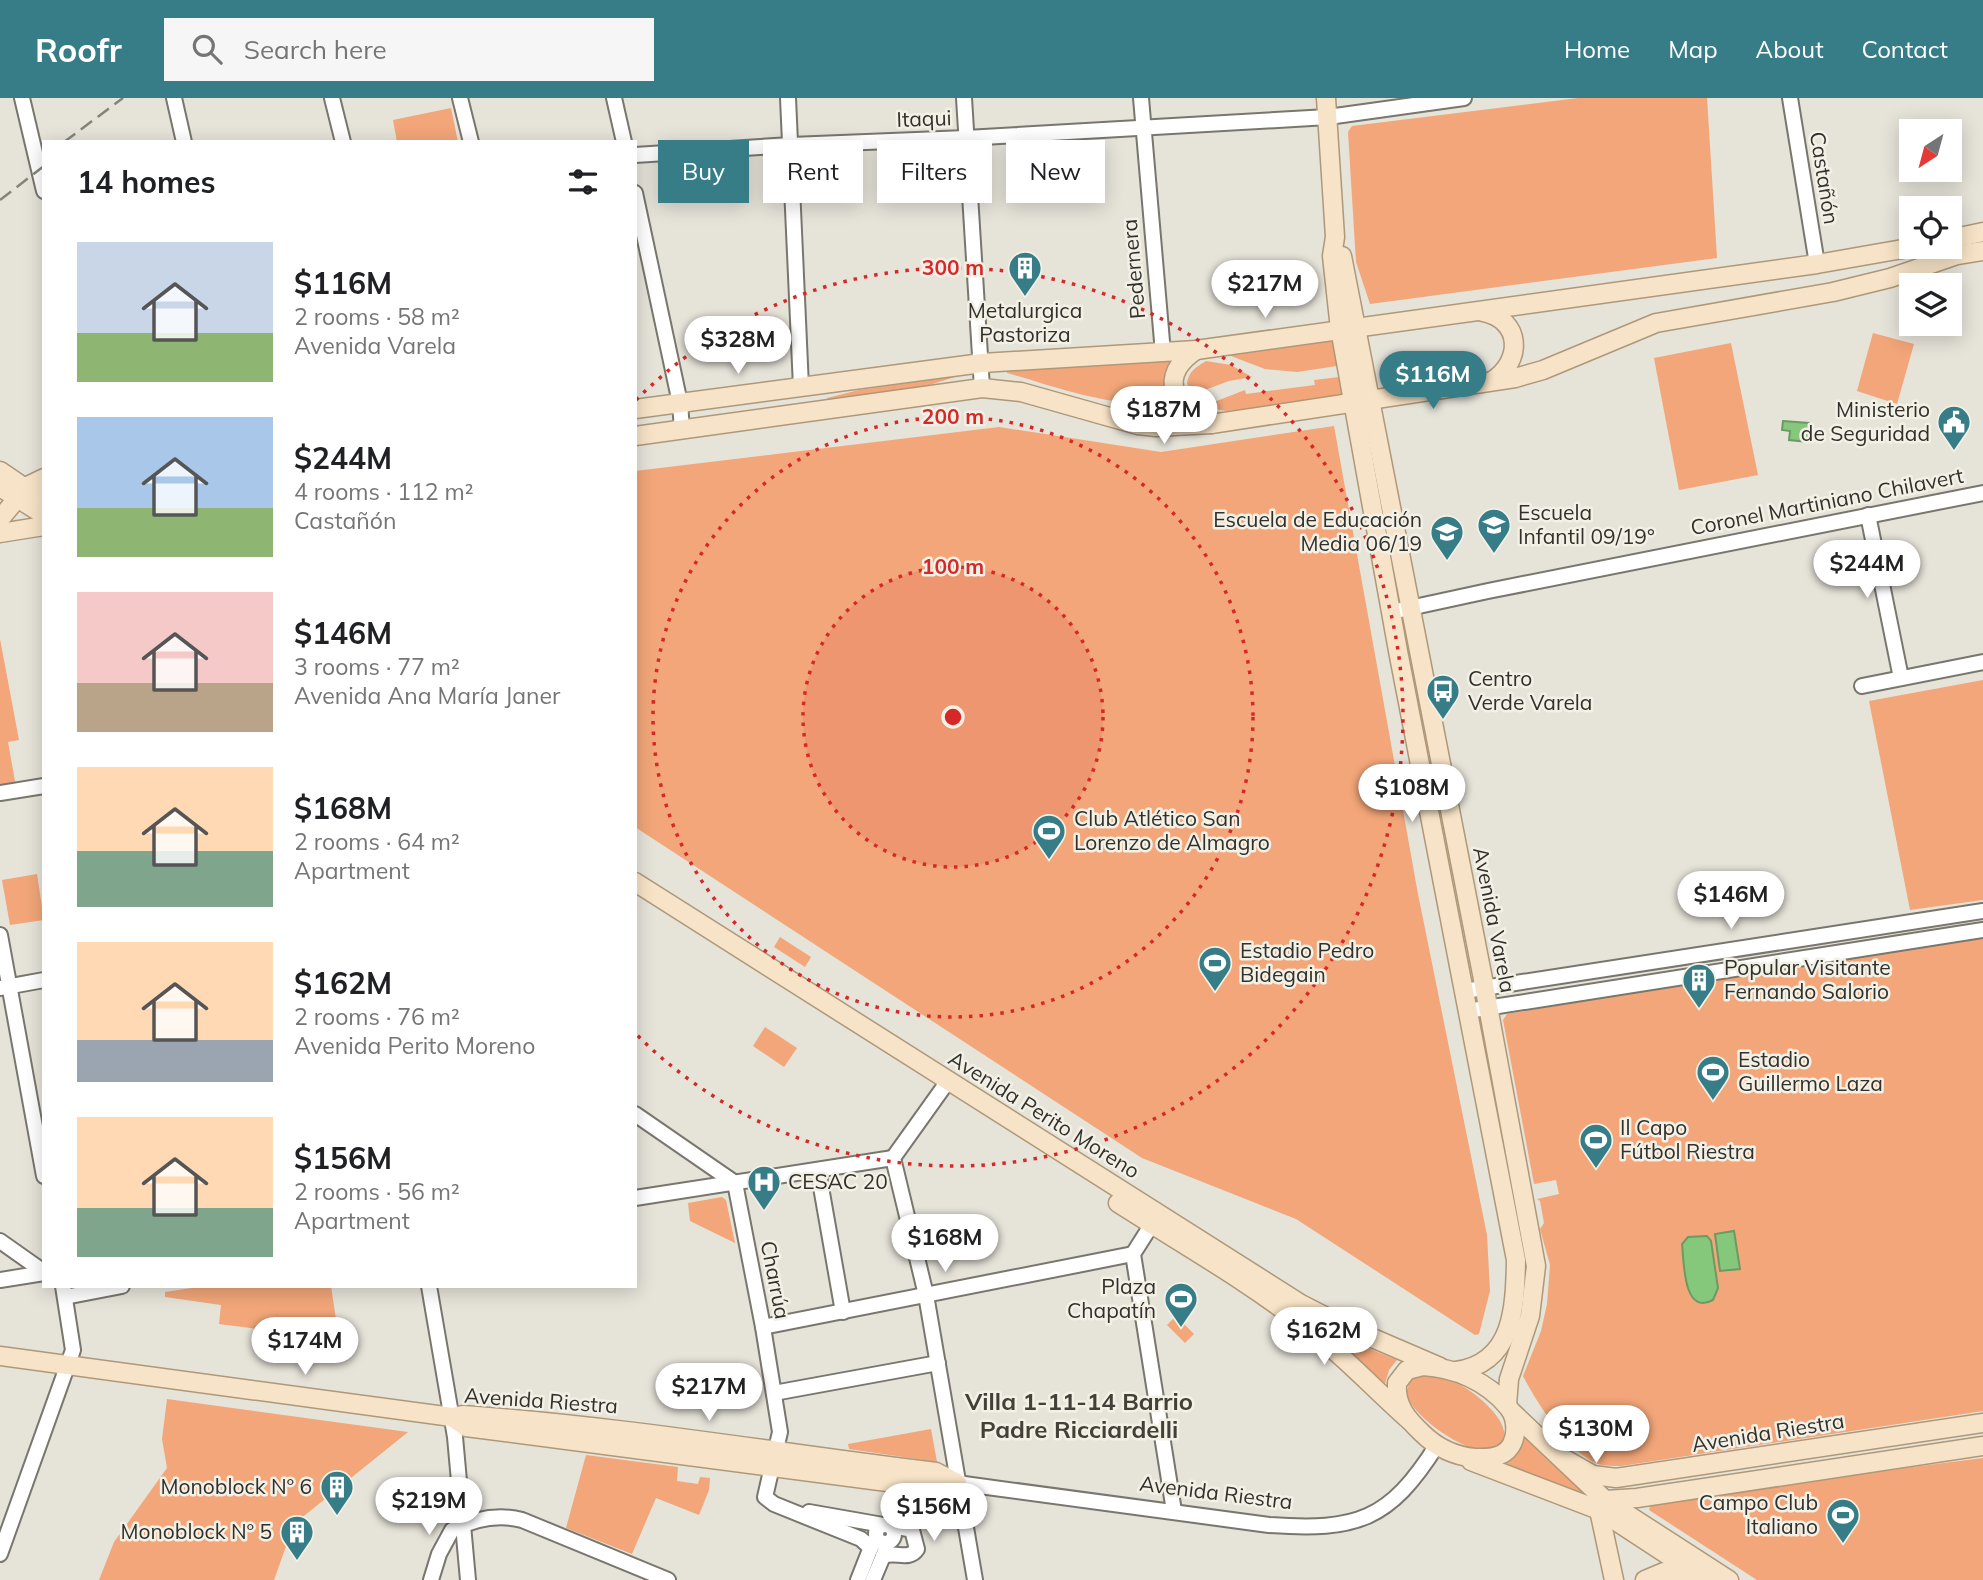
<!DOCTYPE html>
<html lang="en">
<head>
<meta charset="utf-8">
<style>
	body { margin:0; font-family:Mulish,sans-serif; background:#f6f6f6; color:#202124; height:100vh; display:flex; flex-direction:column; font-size:26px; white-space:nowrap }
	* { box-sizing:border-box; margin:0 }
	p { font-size:23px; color:#757577 }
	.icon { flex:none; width:38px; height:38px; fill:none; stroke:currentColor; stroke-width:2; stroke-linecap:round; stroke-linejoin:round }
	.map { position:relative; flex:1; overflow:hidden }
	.sheet { position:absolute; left:42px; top:42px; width:595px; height:1148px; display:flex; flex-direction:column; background:#fff; border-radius:0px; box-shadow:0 4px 18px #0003 }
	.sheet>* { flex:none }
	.banner { position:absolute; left:658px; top:42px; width:665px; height:63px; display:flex; gap:14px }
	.needle { width:46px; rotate:216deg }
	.tools { position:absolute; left:1899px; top:21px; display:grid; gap:14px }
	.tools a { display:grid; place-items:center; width:63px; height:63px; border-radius:0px; background:#fff; box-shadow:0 4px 18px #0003; font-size:35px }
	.price { position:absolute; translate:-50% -60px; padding:0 16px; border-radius:24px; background:#fff; color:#222; font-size:23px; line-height:46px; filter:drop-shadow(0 2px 4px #0008) }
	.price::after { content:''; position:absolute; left:50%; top:42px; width:21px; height:16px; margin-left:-10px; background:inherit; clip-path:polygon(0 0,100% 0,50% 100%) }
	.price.current { background:#367d87; color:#fff }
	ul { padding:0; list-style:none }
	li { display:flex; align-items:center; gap:21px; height:175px; padding:0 35px }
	li span { display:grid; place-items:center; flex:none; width:196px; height:140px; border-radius:0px; color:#555 }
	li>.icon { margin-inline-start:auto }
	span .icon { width:84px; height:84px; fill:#fffc; stroke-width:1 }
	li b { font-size:30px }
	h2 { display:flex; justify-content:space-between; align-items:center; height:84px; padding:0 35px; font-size:30px }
	.pill { padding:0 24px; border-radius:0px; background:#fff; box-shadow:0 4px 18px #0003; font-size:24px; line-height:63px }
	.pill.current { background:#367d87; color:#fff }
	header { display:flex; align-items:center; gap:42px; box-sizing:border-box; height:98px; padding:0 35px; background:#367d87; color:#fff }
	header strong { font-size:33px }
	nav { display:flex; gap:38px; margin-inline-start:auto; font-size:24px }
	.search { width:490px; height:63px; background:#f6f6f6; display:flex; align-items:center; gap:18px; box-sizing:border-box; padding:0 24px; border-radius:0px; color:#757577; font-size:26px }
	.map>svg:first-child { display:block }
	.green { fill:#f2a679 }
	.water { fill:#85c77b; stroke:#6c9a63; stroke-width:2 }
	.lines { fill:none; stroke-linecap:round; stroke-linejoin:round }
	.minor-casing { stroke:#78766d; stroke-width:18 }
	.major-casing { stroke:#ae9879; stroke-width:21 }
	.minor { stroke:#fff; stroke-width:14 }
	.major { stroke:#f7e3c7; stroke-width:18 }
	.rail { stroke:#85837c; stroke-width:2.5; stroke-dasharray:14 7; stroke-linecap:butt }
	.ring { fill:none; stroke:#d62828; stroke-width:3.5; stroke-dasharray:3.5 7 }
	.labels { text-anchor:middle; stroke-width:5; stroke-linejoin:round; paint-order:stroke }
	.street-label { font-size:21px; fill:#31302c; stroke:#f3f1e6 }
	.poi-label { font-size:21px; fill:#31302c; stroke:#f3f1e6; text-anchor:start }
	.quarter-label { font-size:24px; font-weight:bold; fill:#424038; stroke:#f3f1e6 }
	.centre { fill:#d62828; stroke:#f3f1e6; stroke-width:3.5 }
	.ring-label { font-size:21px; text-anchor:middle; font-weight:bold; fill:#d62828; stroke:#f3f1e6; stroke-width:5; stroke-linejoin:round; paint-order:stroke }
</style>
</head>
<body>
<header>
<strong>Roofr</strong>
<div class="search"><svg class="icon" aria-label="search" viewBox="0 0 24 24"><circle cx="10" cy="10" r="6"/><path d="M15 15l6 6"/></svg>Search here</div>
<nav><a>Home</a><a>Map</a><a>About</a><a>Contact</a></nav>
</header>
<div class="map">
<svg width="1983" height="1482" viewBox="0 0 1983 1482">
	<rect width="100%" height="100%" fill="#e6e3d9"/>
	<g class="green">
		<path d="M1578 0H1707L1717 160 1370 206 1356 164 1348 34 1352 28Z"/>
		<path d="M451 10 458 44H397L393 22Z"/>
		<path d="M1873 235 1914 246 1897 306 1857 293Z"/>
		<path d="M1334 243 1337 268 1297 274 1265 271 1223 255Z"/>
		<path d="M1731 245 1758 377 1679 392 1654 260Z"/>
		<path d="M1168 262 1170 265 1165 285 1168 305C1110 310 1063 291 1007 275V271Z"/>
		<path d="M1206 263 1231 267 1252 279 1229 283 1194 296 1187 286C1188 274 1196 269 1206 263Z"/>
		<path d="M958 278 920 290 827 302V300L859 292Z"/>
		<path d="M1339 279 1343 300 1227 313 1201 309 1245 292 1246 296 1315 287 1314 282Z"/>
		<path d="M1334 328 1418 796 1487 1137 1490 1193 1479 1236 1475 1237 1296 1121 1142 1060 635 729V373L999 329 1161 354Z"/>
		<path d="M0 541 19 642 8 644 16 689 0 692Z"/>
		<path d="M1983 582V802L1910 812 1869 603Z"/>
		<path d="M37 776 44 822 10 827 2 782Z"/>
		<path d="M780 839 811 859 805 869 774 849Z"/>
		<path d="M1983 839V1313L1621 1368C1614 1368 1605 1368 1598 1366 1569 1355 1537 1305 1523 1278L1541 1233 1547 1206 1550 1167 1540 1131 1544 1125 1540 1103 1537 1101 1559 1096 1556 1082 1534 1086 1503 922 1507 916 1792 867Z"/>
		<path d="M765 929 797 950 784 969 753 948Z"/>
		<path d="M722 1099 726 1102 735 1145 690 1123 688 1105Z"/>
		<path d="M205 1188H331L339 1241 219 1226 221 1207 165 1199V1194Z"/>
		<path d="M1176 1218 1194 1236 1185 1245 1167 1227Z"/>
		<path d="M1324 1232 1397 1262 1389 1272 1384 1289Z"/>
		<path d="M1421 1276C1434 1278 1446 1280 1458 1286 1473 1292 1517 1327 1501 1346 1482 1370 1411 1319 1406 1295L1410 1283Z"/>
		<path d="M167 1301 408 1334 294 1426 274 1482H99L114 1444 167 1370 162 1341Z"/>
		<path d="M931 1331 937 1364 849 1351 848 1346Z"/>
		<path d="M1522 1332 1591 1400 1501 1370 1515 1358Z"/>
		<path d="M586 1357 678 1369 677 1383 698 1386 700 1379 710 1380 709 1392 699 1417 656 1400 632 1456 566 1430Z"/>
		<path d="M1983 1360V1482H1757L1649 1412 1652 1402Z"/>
	</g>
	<g class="water">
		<path d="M1783 323 1809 325 1808 344 1789 342 1790 333 1782 332Z"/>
		<path d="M1734 1133 1740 1171 1720 1173 1715 1136Z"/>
		<path d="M1707 1138 1711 1143 1718 1190 1713 1202C1683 1218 1684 1164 1682 1146L1688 1139Z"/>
	</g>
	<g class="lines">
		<defs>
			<g id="minor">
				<path d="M22 0 44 93"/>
				<path d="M174 0 184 44"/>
				<path d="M332 0 343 44"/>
				<path d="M460 0 471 44"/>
				<path d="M614 0 624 44"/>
				<path d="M788 0 801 289"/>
				<path d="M964 0 982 290"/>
				<path d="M1141 0 1163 255"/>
				<path d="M1790 0 1817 166"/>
				<path d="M635 57 791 47 966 40 1328 19 1464 0"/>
				<path d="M635 95 680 305 682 332"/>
				<path d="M1868 417 1901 580"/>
				<path d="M1391 514 1488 493 1983 395"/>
				<path d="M1862 588 1983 564"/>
				<path d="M0 695 44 688"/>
				<path d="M0 837 44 1078"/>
				<path d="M0 890 44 882"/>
				<path d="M1464 893 1983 813"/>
				<path d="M1467 913 1983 832"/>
				<path d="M948 983 893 1060 926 1197 975 1482"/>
				<path d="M635 1016 735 1085 763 1229 780 1334 765 1399 774 1406 861 1441 871 1450"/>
				<path d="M818 1072 843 1214"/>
				<path d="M635 1100 893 1060"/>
				<path d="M1152 1126 1133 1156 1174 1413"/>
				<path d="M0 1143 44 1174"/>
				<path d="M0 1182 44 1175"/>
				<path d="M429 1188 455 1339 468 1482"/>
				<path d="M65 1199 122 1188"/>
				<path d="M763 1229 1133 1156"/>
				<path d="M774 1295 938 1265"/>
				<path d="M957 1385 1269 1427C1357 1433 1389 1423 1437 1347"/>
				<path d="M809 1414 883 1427"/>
				<circle cx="885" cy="1436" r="9"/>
				<path d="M0 1456 73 1252 63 1188"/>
				<path d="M883 1458C896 1453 909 1463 917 1451L912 1432 886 1427"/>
				<path d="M431 1482 439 1456 452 1432C474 1421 499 1416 522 1422L668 1482"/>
				<path d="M858 1482 873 1444"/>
				<path d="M873 1482 886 1451"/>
			</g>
			<g id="major">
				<path d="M1326 0 1335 139 1332 158 1340 231 1398 553 1516 1162C1515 1209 1514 1265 1456 1273"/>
				<path d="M1950 141 1983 134"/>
				<path d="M1342 158 1482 876 1536 1168 1530 1218 1509 1281 1507 1307"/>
				<path d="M1483 214C1522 222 1523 263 1492 283"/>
				<path d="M1196 252C1156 279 1175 310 1211 326"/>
				<path d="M635 311 982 265 1196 252 1817 166 1914 149"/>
				<path d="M635 338 982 290 1021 294 1138 327 1156 329 1211 326 1515 280 1543 272 1656 225 1833 194 1890 180 1957 157 1983 153"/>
				<path d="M0 373 44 403"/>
				<path d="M0 389 44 417"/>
				<path d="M17 393 44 380"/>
				<path d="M0 421 25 391"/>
				<path d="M0 435 44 428"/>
				<path d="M635 784 1301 1206 1340 1226 1440 1269"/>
				<path d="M1118 1105C1182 1146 1250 1184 1310 1232 1345 1259 1375 1292 1409 1322"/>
				<path d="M0 1258 452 1319 463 1317C622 1328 779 1355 936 1374L957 1385"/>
				<path d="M1423 1268C1455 1270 1487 1283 1508 1309 1519 1322 1518 1348 1502 1356 1493 1361 1484 1360 1475 1360 1455 1358 1437 1350 1422 1335 1407 1321 1395 1307 1397 1285L1407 1272Z"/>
				<path d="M1512 1314 1605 1402 1729 1482"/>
				<path d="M452 1319 466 1329 933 1390 957 1385"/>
				<path d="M1563 1360 1593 1377 1616 1380 1983 1325"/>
				<path d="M1471 1363 1599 1412 1706 1482"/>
				<path d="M1605 1402 1637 1400 1983 1348"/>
				<path d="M1599 1412 1614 1482"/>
				<path d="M1645 1482 1664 1474 1695 1475"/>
			</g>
		</defs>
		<use href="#minor" class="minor-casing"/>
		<use href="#major" class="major-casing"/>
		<use href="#minor" class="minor"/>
		<use href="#major" class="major"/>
		<g class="rail">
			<path d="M64 44 123 0"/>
			<path d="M0 102 44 68"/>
		</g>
	</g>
	<circle cx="953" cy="619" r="150" fill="#d62828" fill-opacity=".12"/>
	<g class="ring">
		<circle cx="953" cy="619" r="150"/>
		<circle cx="953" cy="619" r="300"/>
		<path d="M636 302A449 449 0 1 1 636 936"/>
	</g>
	<defs>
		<symbol id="building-pin" viewBox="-11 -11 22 30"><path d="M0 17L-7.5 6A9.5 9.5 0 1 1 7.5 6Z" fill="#367d87" stroke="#f3f1e6"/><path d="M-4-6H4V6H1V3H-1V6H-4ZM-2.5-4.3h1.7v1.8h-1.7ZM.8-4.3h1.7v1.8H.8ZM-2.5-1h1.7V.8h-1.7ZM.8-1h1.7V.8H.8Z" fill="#fff"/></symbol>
		<symbol id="civic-pin" viewBox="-11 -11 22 30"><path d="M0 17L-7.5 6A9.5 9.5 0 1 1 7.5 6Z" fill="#367d87" stroke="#f3f1e6"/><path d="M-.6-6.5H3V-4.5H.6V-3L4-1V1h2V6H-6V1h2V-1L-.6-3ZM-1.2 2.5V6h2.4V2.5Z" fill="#fff"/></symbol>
		<symbol id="school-pin" viewBox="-11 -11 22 30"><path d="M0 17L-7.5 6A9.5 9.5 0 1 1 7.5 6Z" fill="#367d87" stroke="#f3f1e6"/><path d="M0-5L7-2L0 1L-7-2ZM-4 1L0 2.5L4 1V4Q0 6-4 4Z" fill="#fff"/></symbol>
		<symbol id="bus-pin" viewBox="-11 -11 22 30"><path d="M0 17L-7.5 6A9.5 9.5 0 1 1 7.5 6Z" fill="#367d87" stroke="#f3f1e6"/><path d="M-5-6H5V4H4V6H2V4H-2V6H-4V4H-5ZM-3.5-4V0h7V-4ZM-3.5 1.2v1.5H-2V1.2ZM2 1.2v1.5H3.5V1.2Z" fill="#fff"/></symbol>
		<symbol id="stadium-pin" viewBox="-11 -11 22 30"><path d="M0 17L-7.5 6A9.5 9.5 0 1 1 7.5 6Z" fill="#367d87" stroke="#f3f1e6"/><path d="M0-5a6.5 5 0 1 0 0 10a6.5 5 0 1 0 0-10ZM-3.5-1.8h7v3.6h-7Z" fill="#fff"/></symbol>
		<symbol id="hospital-pin" viewBox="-11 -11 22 30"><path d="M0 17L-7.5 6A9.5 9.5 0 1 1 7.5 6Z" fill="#367d87" stroke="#f3f1e6"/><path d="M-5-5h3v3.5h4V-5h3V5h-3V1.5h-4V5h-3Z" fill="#fff"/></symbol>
	</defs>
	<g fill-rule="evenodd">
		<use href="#building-pin" x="1006" y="151" width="38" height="52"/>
		<use href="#civic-pin" x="1935" y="305" width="38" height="52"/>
		<use href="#school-pin" x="1475" y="408" width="38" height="52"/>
		<use href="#school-pin" x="1428" y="415" width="38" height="52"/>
		<use href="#bus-pin" x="1424" y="574" width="38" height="52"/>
		<use href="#stadium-pin" x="1030" y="714" width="38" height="52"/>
		<use href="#stadium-pin" x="1196" y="846" width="38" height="52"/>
		<use href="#building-pin" x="1680" y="863" width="38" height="52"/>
		<use href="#stadium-pin" x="1694" y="955" width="38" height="52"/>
		<use href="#stadium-pin" x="1577" y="1023" width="38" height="52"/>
		<use href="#hospital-pin" x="745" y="1065" width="38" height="52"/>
		<use href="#stadium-pin" x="1162" y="1182" width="38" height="52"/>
		<use href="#building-pin" x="318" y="1370" width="38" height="52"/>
		<use href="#stadium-pin" x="1824" y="1398" width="38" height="52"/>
		<use href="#building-pin" x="278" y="1415" width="38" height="52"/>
	</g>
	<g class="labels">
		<g class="street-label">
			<text transform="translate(924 21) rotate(-2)" y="7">Itaqui</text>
			<text transform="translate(1824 80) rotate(81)" y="7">Castañón</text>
			<text transform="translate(1134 171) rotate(-95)" y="7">Pedernera</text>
			<text transform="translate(1827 404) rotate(-11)" y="7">Coronel Martiniano Chilavert</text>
			<text transform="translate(1494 822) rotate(79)" y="7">Avenida Varela</text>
			<text transform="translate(1044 1017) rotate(32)" y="7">Avenida Perito Moreno</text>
			<text transform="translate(775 1182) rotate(79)" y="7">Charrúa</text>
			<text transform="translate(541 1303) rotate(4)" y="7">Avenida Riestra</text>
			<text transform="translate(1768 1335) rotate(-9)" y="7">Avenida Riestra</text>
			<text transform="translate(1216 1395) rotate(7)" y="7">Avenida Riestra</text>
		</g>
		<g class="poi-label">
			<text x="1025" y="220" text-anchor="middle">Metalurgica<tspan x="1025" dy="24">Pastoriza</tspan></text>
			<text x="1930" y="319" text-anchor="end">Ministerio<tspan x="1930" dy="24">de Seguridad</tspan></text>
			<text x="1518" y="422">Escuela<tspan x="1518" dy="24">Infantil 09/19°</tspan></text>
			<text x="1422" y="429" text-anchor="end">Escuela de Educación<tspan x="1422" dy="24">Media 06/19</tspan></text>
			<text x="1468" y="588">Centro<tspan x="1468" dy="24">Verde Varela</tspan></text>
			<text x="1074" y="728">Club Atlético San<tspan x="1074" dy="24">Lorenzo de Almagro</tspan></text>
			<text x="1240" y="860">Estadio Pedro<tspan x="1240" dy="24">Bidegain</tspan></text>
			<text x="1724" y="877">Popular Visitante<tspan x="1724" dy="24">Fernando Salorio</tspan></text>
			<text x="1738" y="969">Estadio<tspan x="1738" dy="24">Guillermo Laza</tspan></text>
			<text x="1620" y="1037">Il Capo<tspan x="1620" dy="24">Fútbol Riestra</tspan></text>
			<text x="788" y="1091">CESAC 20</text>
			<text x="1156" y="1196" text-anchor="end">Plaza<tspan x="1156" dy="24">Chapatín</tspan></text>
			<text x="312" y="1396" text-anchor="end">Monoblock Nº 6</text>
			<text x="1818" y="1412" text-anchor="end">Campo Club<tspan x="1818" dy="24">Italiano</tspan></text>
			<text x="272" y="1441" text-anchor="end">Monoblock Nº 5</text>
		</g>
		<g class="quarter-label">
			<text x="1079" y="1312">Villa 1-11-14 Barrio<tspan x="1079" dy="28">Padre Ricciardelli</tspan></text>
		</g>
	</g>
	<circle cx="953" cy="619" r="10" class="centre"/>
	<g class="ring-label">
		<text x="953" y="177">300 m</text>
		<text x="953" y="326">200 m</text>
		<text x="953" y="476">100 m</text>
	</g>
</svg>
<div class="tools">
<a><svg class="needle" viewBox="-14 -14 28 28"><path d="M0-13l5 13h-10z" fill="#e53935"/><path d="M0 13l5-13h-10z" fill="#757577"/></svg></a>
<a><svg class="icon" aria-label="locate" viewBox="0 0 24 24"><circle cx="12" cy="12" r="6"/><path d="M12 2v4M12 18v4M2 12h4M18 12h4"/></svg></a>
<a><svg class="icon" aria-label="layers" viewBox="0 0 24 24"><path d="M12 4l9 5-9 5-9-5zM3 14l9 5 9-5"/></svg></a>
</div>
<b class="price" style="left:1265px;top:222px">$217M</b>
<b class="price" style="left:738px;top:278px">$328M</b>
<b class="price current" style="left:1433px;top:313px">$116M</b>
<b class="price" style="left:1164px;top:348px">$187M</b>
<b class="price" style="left:1867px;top:502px">$244M</b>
<b class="price" style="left:1412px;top:726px">$108M</b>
<b class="price" style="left:1731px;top:833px">$146M</b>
<b class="price" style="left:945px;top:1176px">$168M</b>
<b class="price" style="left:1324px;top:1269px">$162M</b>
<b class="price" style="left:305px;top:1279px">$174M</b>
<b class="price" style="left:709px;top:1325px">$217M</b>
<b class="price" style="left:1596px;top:1367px">$130M</b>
<b class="price" style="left:429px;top:1439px">$219M</b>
<b class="price" style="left:934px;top:1445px">$156M</b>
<div class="banner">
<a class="pill current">Buy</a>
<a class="pill">Rent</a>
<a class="pill">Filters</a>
<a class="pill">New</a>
</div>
<section class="sheet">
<h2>14 homes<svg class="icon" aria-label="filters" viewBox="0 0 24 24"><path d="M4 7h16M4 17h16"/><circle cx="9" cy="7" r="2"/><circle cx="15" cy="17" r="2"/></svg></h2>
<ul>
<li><span style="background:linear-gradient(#c9d6e8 65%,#8fb573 0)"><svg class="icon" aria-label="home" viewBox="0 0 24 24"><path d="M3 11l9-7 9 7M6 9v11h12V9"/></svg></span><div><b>$116M</b><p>2 rooms · 58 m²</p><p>Avenida Varela</p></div></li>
<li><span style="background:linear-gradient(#a9c7e8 65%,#8fb573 0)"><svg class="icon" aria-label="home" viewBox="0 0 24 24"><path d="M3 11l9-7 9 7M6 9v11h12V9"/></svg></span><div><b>$244M</b><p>4 rooms · 112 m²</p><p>Castañón</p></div></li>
<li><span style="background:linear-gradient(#f6c9c9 65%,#b9a48a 0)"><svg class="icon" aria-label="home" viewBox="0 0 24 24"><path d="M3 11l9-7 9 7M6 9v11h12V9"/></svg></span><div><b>$146M</b><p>3 rooms · 77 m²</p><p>Avenida Ana María Janer</p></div></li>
<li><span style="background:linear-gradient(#ffd9b3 60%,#7fa58c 0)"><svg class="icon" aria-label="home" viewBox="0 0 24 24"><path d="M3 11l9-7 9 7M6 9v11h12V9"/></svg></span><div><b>$168M</b><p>2 rooms · 64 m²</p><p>Apartment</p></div></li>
<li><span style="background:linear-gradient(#ffd9b3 70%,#9aa5b1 0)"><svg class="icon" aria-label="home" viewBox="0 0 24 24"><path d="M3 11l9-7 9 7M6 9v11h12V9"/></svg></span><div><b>$162M</b><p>2 rooms · 76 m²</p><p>Avenida Perito Moreno</p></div></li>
<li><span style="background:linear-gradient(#ffd9b3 65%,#7fa58c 0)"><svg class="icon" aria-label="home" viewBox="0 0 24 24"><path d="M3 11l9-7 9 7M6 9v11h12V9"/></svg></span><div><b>$156M</b><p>2 rooms · 56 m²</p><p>Apartment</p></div></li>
</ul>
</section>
</div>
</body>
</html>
